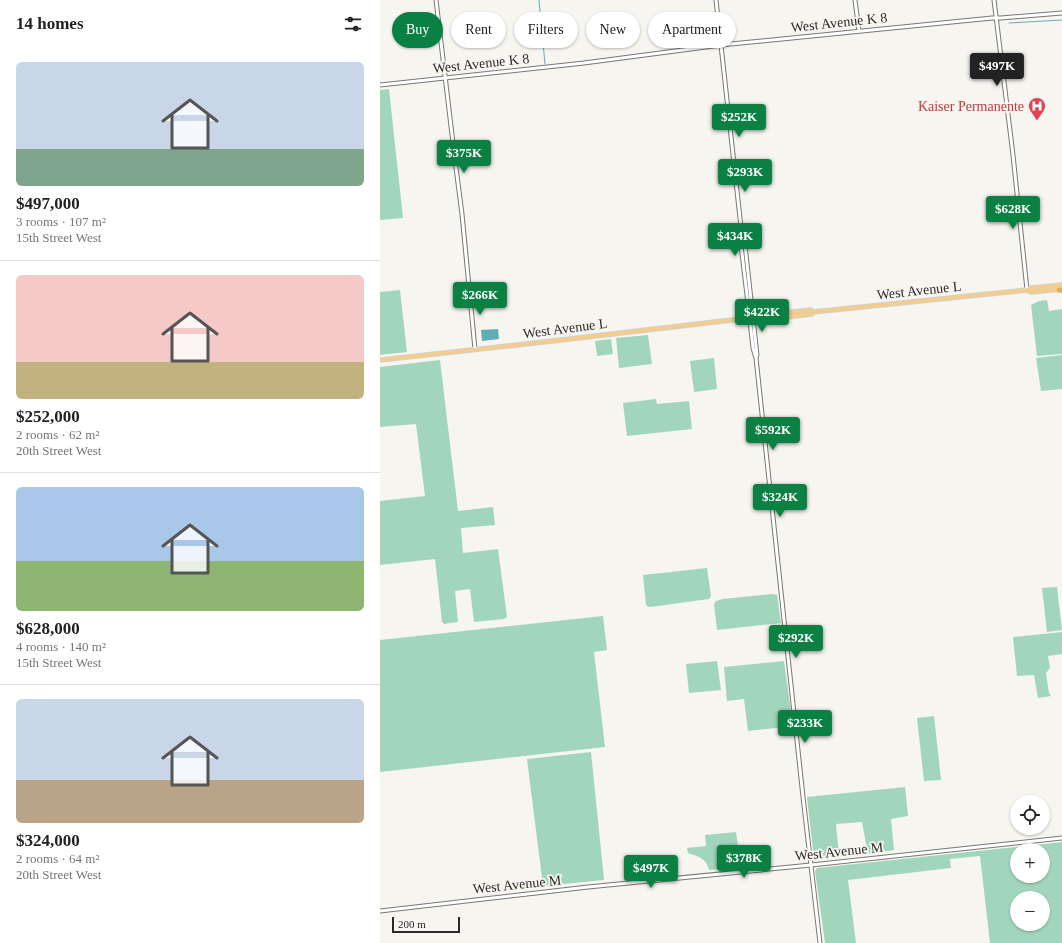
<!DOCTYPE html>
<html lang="en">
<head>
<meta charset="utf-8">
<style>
	body { margin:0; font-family:Georgia,serif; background:#f6f6f6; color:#222; height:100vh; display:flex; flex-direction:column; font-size:15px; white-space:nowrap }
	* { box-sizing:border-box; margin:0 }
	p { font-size:13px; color:#767676 }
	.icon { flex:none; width:22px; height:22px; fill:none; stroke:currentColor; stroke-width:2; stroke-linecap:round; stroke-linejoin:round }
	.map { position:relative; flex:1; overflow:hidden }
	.side { display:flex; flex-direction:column; background:#fff; width:380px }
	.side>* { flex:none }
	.top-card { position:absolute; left:12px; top:12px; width:380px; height:36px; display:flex; gap:8px }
	.fabs { position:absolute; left:630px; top:795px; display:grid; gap:8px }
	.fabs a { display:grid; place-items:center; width:40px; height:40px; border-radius:50%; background:#fff; box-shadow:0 1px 3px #0004; font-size:20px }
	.scale { position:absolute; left:12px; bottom:10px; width:68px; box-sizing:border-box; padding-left:4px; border:2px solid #2a2927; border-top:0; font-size:11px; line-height:14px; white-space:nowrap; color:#2a2927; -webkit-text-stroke:3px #f7f5f0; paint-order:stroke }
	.price { position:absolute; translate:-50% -34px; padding:0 9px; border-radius:4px; background:#0b8043; color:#fff; font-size:13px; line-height:26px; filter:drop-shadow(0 1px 2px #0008) }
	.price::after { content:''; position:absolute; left:50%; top:24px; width:12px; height:9px; margin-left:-6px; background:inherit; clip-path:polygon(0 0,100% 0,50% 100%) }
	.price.active { background:#222; color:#fff }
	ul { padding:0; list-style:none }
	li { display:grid; align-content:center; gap:8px; height:212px; padding:0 16px }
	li+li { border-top:1px solid #e0e0e0 }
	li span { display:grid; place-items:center; height:124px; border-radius:6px; color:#555 }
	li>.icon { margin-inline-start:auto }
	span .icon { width:72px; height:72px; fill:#fffc; stroke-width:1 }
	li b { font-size:17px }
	h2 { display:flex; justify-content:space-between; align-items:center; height:48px; padding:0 16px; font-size:17px }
	.chip { padding:0 14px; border-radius:18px; background:#fff; box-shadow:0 1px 3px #0004; font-size:14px; line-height:36px }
	.chip.active { background:#0b8043; color:#fff }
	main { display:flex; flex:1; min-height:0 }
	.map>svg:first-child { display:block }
	.green { fill:#a2d6bc; fill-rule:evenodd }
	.water { fill:#5faeb7 }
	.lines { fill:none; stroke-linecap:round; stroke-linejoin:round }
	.stream { stroke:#5faeb7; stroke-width:1 }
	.tertiary-casing { stroke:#787773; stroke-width:5 }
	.secondary-casing { stroke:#787773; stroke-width:5 }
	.primary-casing { stroke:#d0d0cf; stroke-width:5.5 }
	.motorway-casing { stroke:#d0d0cf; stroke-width:6 }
	.tertiary { stroke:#fff; stroke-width:3 }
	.secondary { stroke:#fff; stroke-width:3 }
	.primary { stroke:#f5cd8b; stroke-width:3.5 }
	.motorway { stroke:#eeac3e; stroke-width:4.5 }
	.labels { text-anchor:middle; stroke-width:3.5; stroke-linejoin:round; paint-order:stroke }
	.street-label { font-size:14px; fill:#2a2927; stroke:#f7f5f0 }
	.health-label { font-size:14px; fill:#be3a42; stroke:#f7f5f0; text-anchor:end }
</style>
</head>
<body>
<main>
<section class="side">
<h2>14 homes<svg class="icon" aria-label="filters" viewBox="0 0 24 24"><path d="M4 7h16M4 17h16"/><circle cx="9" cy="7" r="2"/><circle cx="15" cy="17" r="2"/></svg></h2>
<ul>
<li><span style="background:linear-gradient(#c9d6e8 70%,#7fa58c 0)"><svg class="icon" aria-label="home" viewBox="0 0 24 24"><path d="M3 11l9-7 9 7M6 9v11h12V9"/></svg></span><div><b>$497,000</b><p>3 rooms · 107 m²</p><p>15th Street West</p></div></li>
<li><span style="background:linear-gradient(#f6c9c9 70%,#c2b280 0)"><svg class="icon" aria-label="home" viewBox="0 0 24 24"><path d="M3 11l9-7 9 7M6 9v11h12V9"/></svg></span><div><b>$252,000</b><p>2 rooms · 62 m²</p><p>20th Street West</p></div></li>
<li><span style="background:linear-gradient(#a9c7e8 60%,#8fb573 0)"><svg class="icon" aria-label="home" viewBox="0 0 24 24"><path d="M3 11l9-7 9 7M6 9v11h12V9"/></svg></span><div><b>$628,000</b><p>4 rooms · 140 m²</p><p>15th Street West</p></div></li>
<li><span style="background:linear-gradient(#c9d6e8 65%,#b9a48a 0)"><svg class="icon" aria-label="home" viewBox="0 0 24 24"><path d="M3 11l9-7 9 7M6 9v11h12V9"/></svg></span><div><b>$324,000</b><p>2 rooms · 64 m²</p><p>20th Street West</p></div></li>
</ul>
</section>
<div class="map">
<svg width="682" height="943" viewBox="0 0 682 943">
	<rect width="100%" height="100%" fill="#f7f5f0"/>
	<g class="green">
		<path d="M9 89 23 218 0 220V90Z"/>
		<path d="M20 290 27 352 0 355V292Z"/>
		<path d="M667 300 669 311 682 309V354L657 356 651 305 659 301Z"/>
		<path d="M268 335 272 364 239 368 236 338Z"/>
		<path d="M231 339 233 354 217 356 215 341Z"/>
		<path d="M682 355V389L661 391 656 358Z"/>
		<path d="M334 358 337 389 314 392 310 361Z"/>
		<path d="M60 360 78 511 113 507 115 525 81 528 83 553 118 549 127 617 124 619 94 622 90 589 75 591 78 622 64 624 62 622 55 559 0 565V501L45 496 36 424 0 427V367Z"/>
		<path d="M276 399 277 404 309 401 312 429 247 436 243 403Z"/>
		<path d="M327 568 331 596 329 599 270 607H269L266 605 263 575Z"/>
		<path d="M677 587 682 630 667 632 662 588Z"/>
		<path d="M392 594 397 595 401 623 337 630 334 604 336 601 343 599Z"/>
		<path d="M223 616 227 650 214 652 225 747 0 772V640Z"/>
		<path d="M682 632V654L668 656 670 668 666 673 669 693 671 696 658 698 654 675 637 676 633 637Z"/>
		<path d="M337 661 341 690 309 693 306 664Z"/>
		<path d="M404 661 413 726 368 731 364 699 347 701 344 667Z"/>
		<path d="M554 716 561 780 544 781 537 718Z"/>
		<path d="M211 752 224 880 163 886 147 759Z"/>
		<path d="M525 787 528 816 511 819 514 850 488 854 482 822 456 824 459 856 434 859 427 797Z"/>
		<path d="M356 832 361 867 329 870C327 859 318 856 308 853L307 848 326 846 325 835Z"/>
		<path d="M682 842V943H610L600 856 570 859 571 868 468 880 476 943H445L435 871 437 868ZM637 850H663V876H637ZM637 898H663V924H637Z"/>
	</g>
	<path class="water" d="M118 329 119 339 102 341 101 330Z"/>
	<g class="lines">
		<g class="stream">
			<path d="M159 0 165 64"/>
			<path d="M629 23 682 20"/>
		</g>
		<defs>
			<g id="tertiary">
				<path d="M56 0 75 160 82 214 95 349"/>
				<path d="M475 0 479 31"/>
				<path d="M614 0 633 155 647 290"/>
				<path d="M0 85 204 63 341 45 612 18H621L682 13"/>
			</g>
			<g id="secondary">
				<path d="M336 0 359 209 362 236 361 245 367 295 373 348 376 358 423 797 440 943"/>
				<path d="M363 238 365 245 377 355 376 357"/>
				<path d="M0 911 208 887 431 865 682 838"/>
			</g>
			<g id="primary">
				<path d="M647 290 651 292 681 289"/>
				<path d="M373 318 378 316 431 310 433 312 647 290 651 288 682 285"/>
				<path d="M0 360 164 342 369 318 379 320 432 314 433 312"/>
			</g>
			<path id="motorway" d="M679 290H682"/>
		</defs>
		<use href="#tertiary" class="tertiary-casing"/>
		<use href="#secondary" class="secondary-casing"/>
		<use href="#primary" class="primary-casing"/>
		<use href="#motorway" class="motorway-casing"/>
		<use href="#tertiary" class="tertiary"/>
		<use href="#secondary" class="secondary"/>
		<use href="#primary" class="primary"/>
		<use href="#motorway" class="motorway"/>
	</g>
	<defs>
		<symbol id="hospital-pin" viewBox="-11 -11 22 30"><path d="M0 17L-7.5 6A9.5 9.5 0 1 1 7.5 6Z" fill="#e0444e" stroke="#f7f5f0"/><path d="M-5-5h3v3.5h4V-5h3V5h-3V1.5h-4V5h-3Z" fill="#fff"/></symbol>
	</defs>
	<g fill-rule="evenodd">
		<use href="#hospital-pin" x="647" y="96" width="20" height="27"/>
	</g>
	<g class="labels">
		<g class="street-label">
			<text transform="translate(459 22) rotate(-6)" y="5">West Avenue K 8</text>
			<text transform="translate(101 63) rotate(-6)" y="5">West Avenue K 8</text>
			<text transform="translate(539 290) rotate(-6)" y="5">West Avenue L</text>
			<text transform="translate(185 328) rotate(-7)" y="5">West Avenue L</text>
			<text transform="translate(459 851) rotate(-6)" y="5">West Avenue M</text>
			<text transform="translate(137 884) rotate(-6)" y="5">West Avenue M</text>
		</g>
		<g class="health-label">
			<text x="644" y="111">Kaiser Permanente</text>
		</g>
	</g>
</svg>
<div class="fabs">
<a><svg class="icon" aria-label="locate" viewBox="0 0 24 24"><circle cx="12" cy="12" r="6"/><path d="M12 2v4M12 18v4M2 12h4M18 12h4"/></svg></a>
<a>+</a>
<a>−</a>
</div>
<div class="scale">200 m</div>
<b class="price active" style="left:617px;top:87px">$497K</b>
<b class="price" style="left:359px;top:138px">$252K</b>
<b class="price" style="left:84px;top:174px">$375K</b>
<b class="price" style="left:365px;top:193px">$293K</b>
<b class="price" style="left:633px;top:230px">$628K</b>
<b class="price" style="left:355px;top:257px">$434K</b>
<b class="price" style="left:100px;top:316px">$266K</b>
<b class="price" style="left:382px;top:333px">$422K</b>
<b class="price" style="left:393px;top:451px">$592K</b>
<b class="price" style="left:400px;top:518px">$324K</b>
<b class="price" style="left:416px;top:659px">$292K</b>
<b class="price" style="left:425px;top:744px">$233K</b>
<b class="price" style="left:364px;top:879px">$378K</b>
<b class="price" style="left:271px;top:889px">$497K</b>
<div class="top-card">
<a class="chip active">Buy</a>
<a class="chip">Rent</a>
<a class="chip">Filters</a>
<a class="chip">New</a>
<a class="chip">Apartment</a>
</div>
</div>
</main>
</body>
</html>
